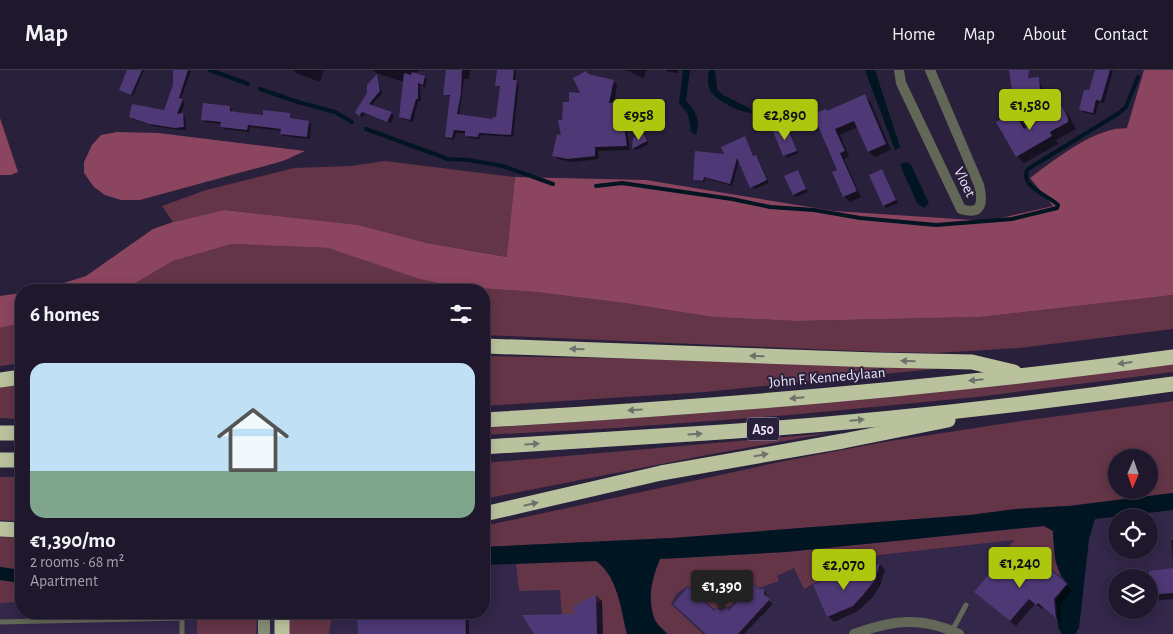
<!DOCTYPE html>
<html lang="en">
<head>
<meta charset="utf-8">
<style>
	body { margin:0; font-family:"Alegreya Sans",sans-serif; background:#2c2539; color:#f1f3f6; height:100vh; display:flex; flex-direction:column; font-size:19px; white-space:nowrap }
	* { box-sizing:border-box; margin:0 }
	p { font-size:16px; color:#a1a0aa }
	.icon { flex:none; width:28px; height:28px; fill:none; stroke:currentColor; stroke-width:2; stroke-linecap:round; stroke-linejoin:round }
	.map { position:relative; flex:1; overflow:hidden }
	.sheet { position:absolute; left:15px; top:214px; width:475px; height:335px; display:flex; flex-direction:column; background:#1f182d; border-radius:20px; box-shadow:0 2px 12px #0003,0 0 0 1px #3c3749 }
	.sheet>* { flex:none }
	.needle { width:32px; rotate:182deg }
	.buttons { position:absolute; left:1108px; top:379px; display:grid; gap:10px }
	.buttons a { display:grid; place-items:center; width:50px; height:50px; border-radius:50%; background:#1f182d; box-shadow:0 2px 12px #0003,0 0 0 1px #3c3749; font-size:25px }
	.price { position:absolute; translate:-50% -42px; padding:0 11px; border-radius:5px; background:#adc60e; color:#111; font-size:16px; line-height:32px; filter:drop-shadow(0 1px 2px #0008) }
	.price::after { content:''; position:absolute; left:50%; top:30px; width:15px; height:11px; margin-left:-8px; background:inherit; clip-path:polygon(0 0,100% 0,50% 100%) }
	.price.current { background:#222; color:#fff }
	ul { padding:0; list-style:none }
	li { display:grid; align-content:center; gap:10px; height:265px; padding:0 15px }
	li+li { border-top:1px solid #3c3749 }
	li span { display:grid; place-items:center; height:155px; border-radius:15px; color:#555 }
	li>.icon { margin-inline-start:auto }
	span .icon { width:90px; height:90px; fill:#fffc; stroke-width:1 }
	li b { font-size:21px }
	h2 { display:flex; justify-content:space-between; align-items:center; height:60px; padding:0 15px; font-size:21px }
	header { display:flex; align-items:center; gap:30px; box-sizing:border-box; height:70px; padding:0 25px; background:#1f182d; border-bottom:1px solid #3c3749 }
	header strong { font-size:24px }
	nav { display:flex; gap:28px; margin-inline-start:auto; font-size:18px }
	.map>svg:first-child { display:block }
	.built { fill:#33274a; fill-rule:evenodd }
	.green { fill:#643546; fill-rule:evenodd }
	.forest { fill:#8c455f }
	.water { fill:#001522 }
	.shadow { fill:#0007 }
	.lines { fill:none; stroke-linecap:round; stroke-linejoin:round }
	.stream { stroke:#001522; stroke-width:4 }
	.building { fill:#4e3875 }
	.lane { stroke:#636758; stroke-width:5 }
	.street { stroke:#636758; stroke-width:10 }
	.secondary { stroke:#868c74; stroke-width:12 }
	.highway { stroke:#b9c29d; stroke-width:15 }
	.oneway { fill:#71716c }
	.labels { text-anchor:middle; stroke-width:4; stroke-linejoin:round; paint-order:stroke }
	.shield { fill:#29203c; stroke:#b0aabf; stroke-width:1 }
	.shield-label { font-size:14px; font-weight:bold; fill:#eae5f7 }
	.street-label { font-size:15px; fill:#eae5f7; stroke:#29203c }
</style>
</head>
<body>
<header>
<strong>Map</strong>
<nav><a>Home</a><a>Map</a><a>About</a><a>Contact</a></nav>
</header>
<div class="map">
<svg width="1173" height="564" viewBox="0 0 1173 564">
	<rect width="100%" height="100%" fill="#29203c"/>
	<path class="built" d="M1173 392V564H0V444L21 445V542H484V454L612 457 1116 420H1149ZM1116 448H1149V480H1116ZM1116 508H1149V540H1116Z"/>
	<g class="green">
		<path d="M385 91 515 107 508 187 427 173 359 155 226 140 173 152 162 136 206 120 294 98 351 96Z"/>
		<path d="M232 174 328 178 419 209 451 216 536 222 624 233 713 247 796 251 980 247 1173 225V259L1019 278 936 283 882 282 484 265V220H124L173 191Z"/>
		<path d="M21 253V293L0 296V258Z"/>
		<path d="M484 286 709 290 944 298 705 322 484 336Z"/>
		<path d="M1173 292V302L977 327 790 345 615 358 484 365V358L707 343 788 336Z"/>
		<path d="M21 313V349L0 348V316Z"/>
		<path d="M1173 331V423L1069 436 1016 439 970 445 673 468 484 477V456L789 390 884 372 1021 351ZM1116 388H1149V420H1116Z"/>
		<path d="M830 363 712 384 484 429V393Z"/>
		<path d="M0 407H21V451L0 450Z"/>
		<path d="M1044 456 1053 461 1055 490 1060 506 1044 493 1033 505 1031 503 1029 505 1003 484 1014 470 879 485 831 504 804 519 794 498 777 506 779 511 759 518 753 513 730 536 714 539 688 516 677 523 671 534 703 564H667C663 559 656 554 654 548 647 526 652 509 660 489L786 482Z"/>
		<path d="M0 467 21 468V500L0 497Z"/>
		<path d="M596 491C618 507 621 540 627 564H603L602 530 581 543 562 548 560 520 519 521 516 493Z"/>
		<path d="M0 510 21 513V532L0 533Z"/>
		<path d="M187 542 257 543 256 564H197V544H187Z"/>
		<path d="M289 543H332L329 564H289Z"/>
	</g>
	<g class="forest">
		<path d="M1144 0H1173V225L980 247 796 251 713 247 624 233 536 222 451 216 419 209 328 178 232 174 173 191 124 220H41L86 206 153 159 173 152 225 140 359 155 427 173 507 187 515 107 646 110 834 141 988 151 1053 136 1030 108C1053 91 1083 67 1111 60 1116 58 1122 59 1127 58Z"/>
		<path d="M0 48 18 102 11 105H0Z"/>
		<path d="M117 62 158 63 305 81 283 91 140 130H121L105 125 94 117 84 103V92L92 75 101 65Z"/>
		<path d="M21 223V253L0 258V226Z"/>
	</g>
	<g class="water">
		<path d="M683 0H690L686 31C696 42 701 49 696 65L691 62 688 44 679 33Z"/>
		<path d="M709 0H715L717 19 723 25 751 39 752 43C741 43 714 30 710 20 707 15 708 6 709 0Z"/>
		<path d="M865 0H875L900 77 895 80Z"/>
		<path d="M906 92 911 95 929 133 924 138 917 133 901 97V94Z"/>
		<path d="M1173 423V440L1095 449 1089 469 1079 558 1075 564H1062L1058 558 1056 529 1068 514C1054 499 1054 481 1053 461L1044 456 786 482 660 489C652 508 647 527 654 548 656 554 663 559 667 564H627C621 540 618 506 596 491L484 495V477L673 468 970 445 1016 439 1069 436Z"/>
		<path d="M0 497 21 500V513L0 510Z"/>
	</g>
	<g class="shadow">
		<path d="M131 0H144L133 26 125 22Z"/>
		<path d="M180 0 191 1 181 29 185 33 180 45 185 47 186 60H179L153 56 133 49 130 46 165 41Z"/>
		<path d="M293 0H324L320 12 296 3Z"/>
		<path d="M373 0H420L413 4 425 7 427 10 425 17 420 15 421 31H418L413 52 403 49 400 46 404 12 376 3Z"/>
		<path d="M447 0H470L469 9H464L459 46 494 50 497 49 501 18 496 15 498 0H516L515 11 519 14 513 67 481 65 480 69 469 68 466 63H456L454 70 449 69 446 66 451 27 445 24Z"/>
		<path d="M625 0H646L644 8Z"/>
		<path d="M666 0H678V3L668 2Z"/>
		<path d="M1096 0H1113L1104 33 1099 32 1095 45 1083 42 1080 39 1090 22Z"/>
		<path d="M377 6 382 23 371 36 391 43 394 46 391 53 365 44 362 47 357 42Z"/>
		<path d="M1038 8 1043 20 1015 24 1013 22Z"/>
		<path d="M613 11 617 15 614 34 620 32 624 36 630 80 598 81 599 89 573 92 558 89 554 85 562 66 563 51 570 33 582 24Z"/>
		<path d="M864 26 870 31 891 80 875 87 869 82 858 57 840 65 849 86 844 89 861 127 850 132 844 126 834 103 839 101 828 42Z"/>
		<path d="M649 33 652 36 651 46 640 45 637 43Z"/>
		<path d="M230 37 232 40V43L264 46 290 44V54L291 46 292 50 309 52 311 54 310 69 284 66 282 64V61L250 57 249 62 224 59 221 57 222 54 205 52 203 49Z"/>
		<path d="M1062 39 1069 46 1076 59 1056 70 1058 74 1024 93 1017 86 1013 43 1021 51 1026 59Z"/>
		<path d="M785 57 798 83 787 88 774 62Z"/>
		<path d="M642 64 649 74 636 80 633 78Z"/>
		<path d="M746 70 754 88 756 87 758 89 769 113 754 119 739 90 732 116 705 108V112L696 111 694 109Z"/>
		<path d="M882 100 898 133 886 138 884 135Z"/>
		<path d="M797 102 808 122 796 127 794 125Z"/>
		<path d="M1173 470V492L1171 471Z"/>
		<path d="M880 494 885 500 880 516 873 527 858 541 834 552 828 546 863 506 864 502Z"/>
		<path d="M1173 500V529L1151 531 1149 537V508H1126V505Z"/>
		<path d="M1029 508 1066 515 1072 520 1060 535 1061 552 1044 537 1042 539 1035 534 1016 556 981 527Z"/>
		<path d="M763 520 767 524V529L773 534 744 564H707L715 543 729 542Z"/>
		<path d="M596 525 602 531 603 564H535L575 545Z"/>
		<path d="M358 542H469V564H359Z"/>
	</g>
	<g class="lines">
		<g class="stream">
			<path d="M210 0 248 14"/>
			<path d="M260 19 298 32 335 42 352 52"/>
			<path d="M366 59 448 89 468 90 503 96 553 114"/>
			<path d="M596 116 622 113 732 129 770 137 814 140 860 148 936 155 1012 149 1057 138 1058 135C1049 126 1018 116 1028 99L1119 43 1126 37 1138 7"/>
		</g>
	</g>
	<g class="building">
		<path d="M127 0H142L131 25 119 20Z"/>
		<path d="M173 0H188L179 28 183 29 177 44 183 43 184 57 175 58 149 54 129 47 132 34 164 40 173 15Z"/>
		<path d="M446 0H462L461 23 457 44 492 49 493 47H496L500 16H495L497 0H514L513 10H517L511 65 479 63 478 67 465 66V61L454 60 452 68 445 67 450 25H443Z"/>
		<path d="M1009 0H1029L1028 8 1039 7 1040 19 1012 22Z"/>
		<path d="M1095 0H1110L1101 31 1096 30 1093 43 1079 40 1084 20H1089Z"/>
		<path d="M586 1 588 4 614 10 609 33 620 31 627 76 595 77V86L568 89 552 86 557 64 561 65 558 50H562L563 32H569V22L580 23 573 8Z"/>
		<path d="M412 2 425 6 423 15 418 13V29H416L410 50 399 47 404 3 411 5Z"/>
		<path d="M377 4 380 21 369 34 392 42 387 52 362 42 359 46 355 42 367 23V15Z"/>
		<path d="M865 24 886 74 868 82 854 51 835 59 845 81 840 83 857 121 843 127 832 102 837 100 813 44 826 39 827 41Z"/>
		<path d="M637 30 650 32 649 44 636 43Z"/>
		<path d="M203 33 230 36V41L243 43 263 45V40L290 43V48L309 51 307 67 280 64 281 59 248 55 247 60 220 57 221 52 201 50Z"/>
		<path d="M1062 37 1068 48V52L1050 62 1052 66 1016 87 996 52 1014 42 1024 59Z"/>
		<path d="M786 55 797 81 783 86 773 61Z"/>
		<path d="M643 63 647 71 632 79 633 68Z"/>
		<path d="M745 66 753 86 756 85 767 110 750 118 737 88 730 114 704 107 703 111 693 110 695 81 724 84 721 77Z"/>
		<path d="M882 99 896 130 883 136 869 105Z"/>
		<path d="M798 100 806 119 793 125 784 106Z"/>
		<path d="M1004 486 1029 506 1031 504 1033 506 1044 494 1067 514 1054 529 1056 548 1038 533 1036 535 1029 529 1010 551 974 522Z"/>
		<path d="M880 493 875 510 863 525 853 536 827 547 813 515 825 509 862 505 863 502Z"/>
		<path d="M1173 498V523L1149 525V501Z"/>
		<path d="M753 514 759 519H764V524L770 529 738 564H706L673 534 688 517 714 541 717 538 719 540 721 538 724 540 726 538 729 541Z"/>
		<path d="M596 524 597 564H534L522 545 574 544 573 537Z"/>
		<path d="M357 542H465L466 564H358Z"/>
	</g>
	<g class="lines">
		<g class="lane">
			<path d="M0 552 182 548V564"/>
			<path d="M952 561 966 535"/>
		</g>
		<g class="street">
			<path d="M899 0 901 13 961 139C983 146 983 131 979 115L930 0"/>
			<path d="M854 564C892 550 922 546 959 564"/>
		</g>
		<path class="secondary" d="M264 542V564"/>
		<g class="highway">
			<path d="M484 276 876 290 972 292 1014 302"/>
			<path d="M0 310 21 307"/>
			<path d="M484 350C714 337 944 318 1173 287"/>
			<path d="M0 363H21"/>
			<path d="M484 377C558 372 632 368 707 363 862 353 1018 336 1173 314"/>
			<path d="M0 390H21"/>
			<path d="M484 444 661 403 843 371 948 350"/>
			<path d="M0 459 21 460"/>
			<path d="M282 542V564"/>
		</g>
	</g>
	<defs><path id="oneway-solid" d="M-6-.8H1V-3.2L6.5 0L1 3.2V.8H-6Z" transform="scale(1.25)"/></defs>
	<g class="oneway">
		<use href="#oneway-solid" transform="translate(577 279) rotate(-178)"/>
		<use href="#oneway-solid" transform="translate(757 286) rotate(-178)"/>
		<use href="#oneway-solid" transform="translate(908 291) rotate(-178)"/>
		<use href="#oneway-solid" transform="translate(1125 293) rotate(173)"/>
		<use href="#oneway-solid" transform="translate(976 310) rotate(174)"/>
		<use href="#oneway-solid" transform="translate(797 328) rotate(175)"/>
		<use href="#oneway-solid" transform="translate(635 340) rotate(176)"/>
		<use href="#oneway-solid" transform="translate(857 350) rotate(-5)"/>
		<use href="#oneway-solid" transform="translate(695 364) rotate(-4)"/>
		<use href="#oneway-solid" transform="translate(532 374) rotate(-3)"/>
		<use href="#oneway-solid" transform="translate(761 385) rotate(-11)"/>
		<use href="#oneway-solid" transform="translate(531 434) rotate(-13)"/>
	</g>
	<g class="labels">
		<rect class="shield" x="747" y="347.5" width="32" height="23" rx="4"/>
		<g class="shield-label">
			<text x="763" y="364">A50</text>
		</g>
		<g class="street-label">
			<text transform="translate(965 112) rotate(64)" y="5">Vloet</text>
			<text transform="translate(827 307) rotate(-5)" y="5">John F. Kennedylaan</text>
		</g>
	</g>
</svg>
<div class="buttons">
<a><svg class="needle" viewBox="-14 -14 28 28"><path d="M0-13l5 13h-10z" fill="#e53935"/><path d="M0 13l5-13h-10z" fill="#a1a0aa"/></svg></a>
<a><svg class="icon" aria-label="locate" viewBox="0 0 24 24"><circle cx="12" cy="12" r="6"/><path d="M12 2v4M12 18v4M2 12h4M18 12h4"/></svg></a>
<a><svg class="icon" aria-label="layers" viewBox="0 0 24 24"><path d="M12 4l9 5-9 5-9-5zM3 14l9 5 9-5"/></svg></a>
</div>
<b class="price" style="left:1030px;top:61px">€1,580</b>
<b class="price" style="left:639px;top:71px">€958</b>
<b class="price" style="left:785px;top:71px">€2,890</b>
<b class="price" style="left:1020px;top:519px">€1,240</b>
<b class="price" style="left:844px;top:521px">€2,070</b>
<b class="price current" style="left:722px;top:542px">€1,390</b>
<section class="sheet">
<h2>6 homes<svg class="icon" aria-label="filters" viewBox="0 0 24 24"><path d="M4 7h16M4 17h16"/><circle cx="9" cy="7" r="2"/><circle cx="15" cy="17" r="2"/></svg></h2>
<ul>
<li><span style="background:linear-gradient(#bfe0f5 70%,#7fa58c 0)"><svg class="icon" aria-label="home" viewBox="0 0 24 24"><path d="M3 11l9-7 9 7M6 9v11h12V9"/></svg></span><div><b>€1,390/mo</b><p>2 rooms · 68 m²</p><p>Apartment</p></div></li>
</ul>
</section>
</div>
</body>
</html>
